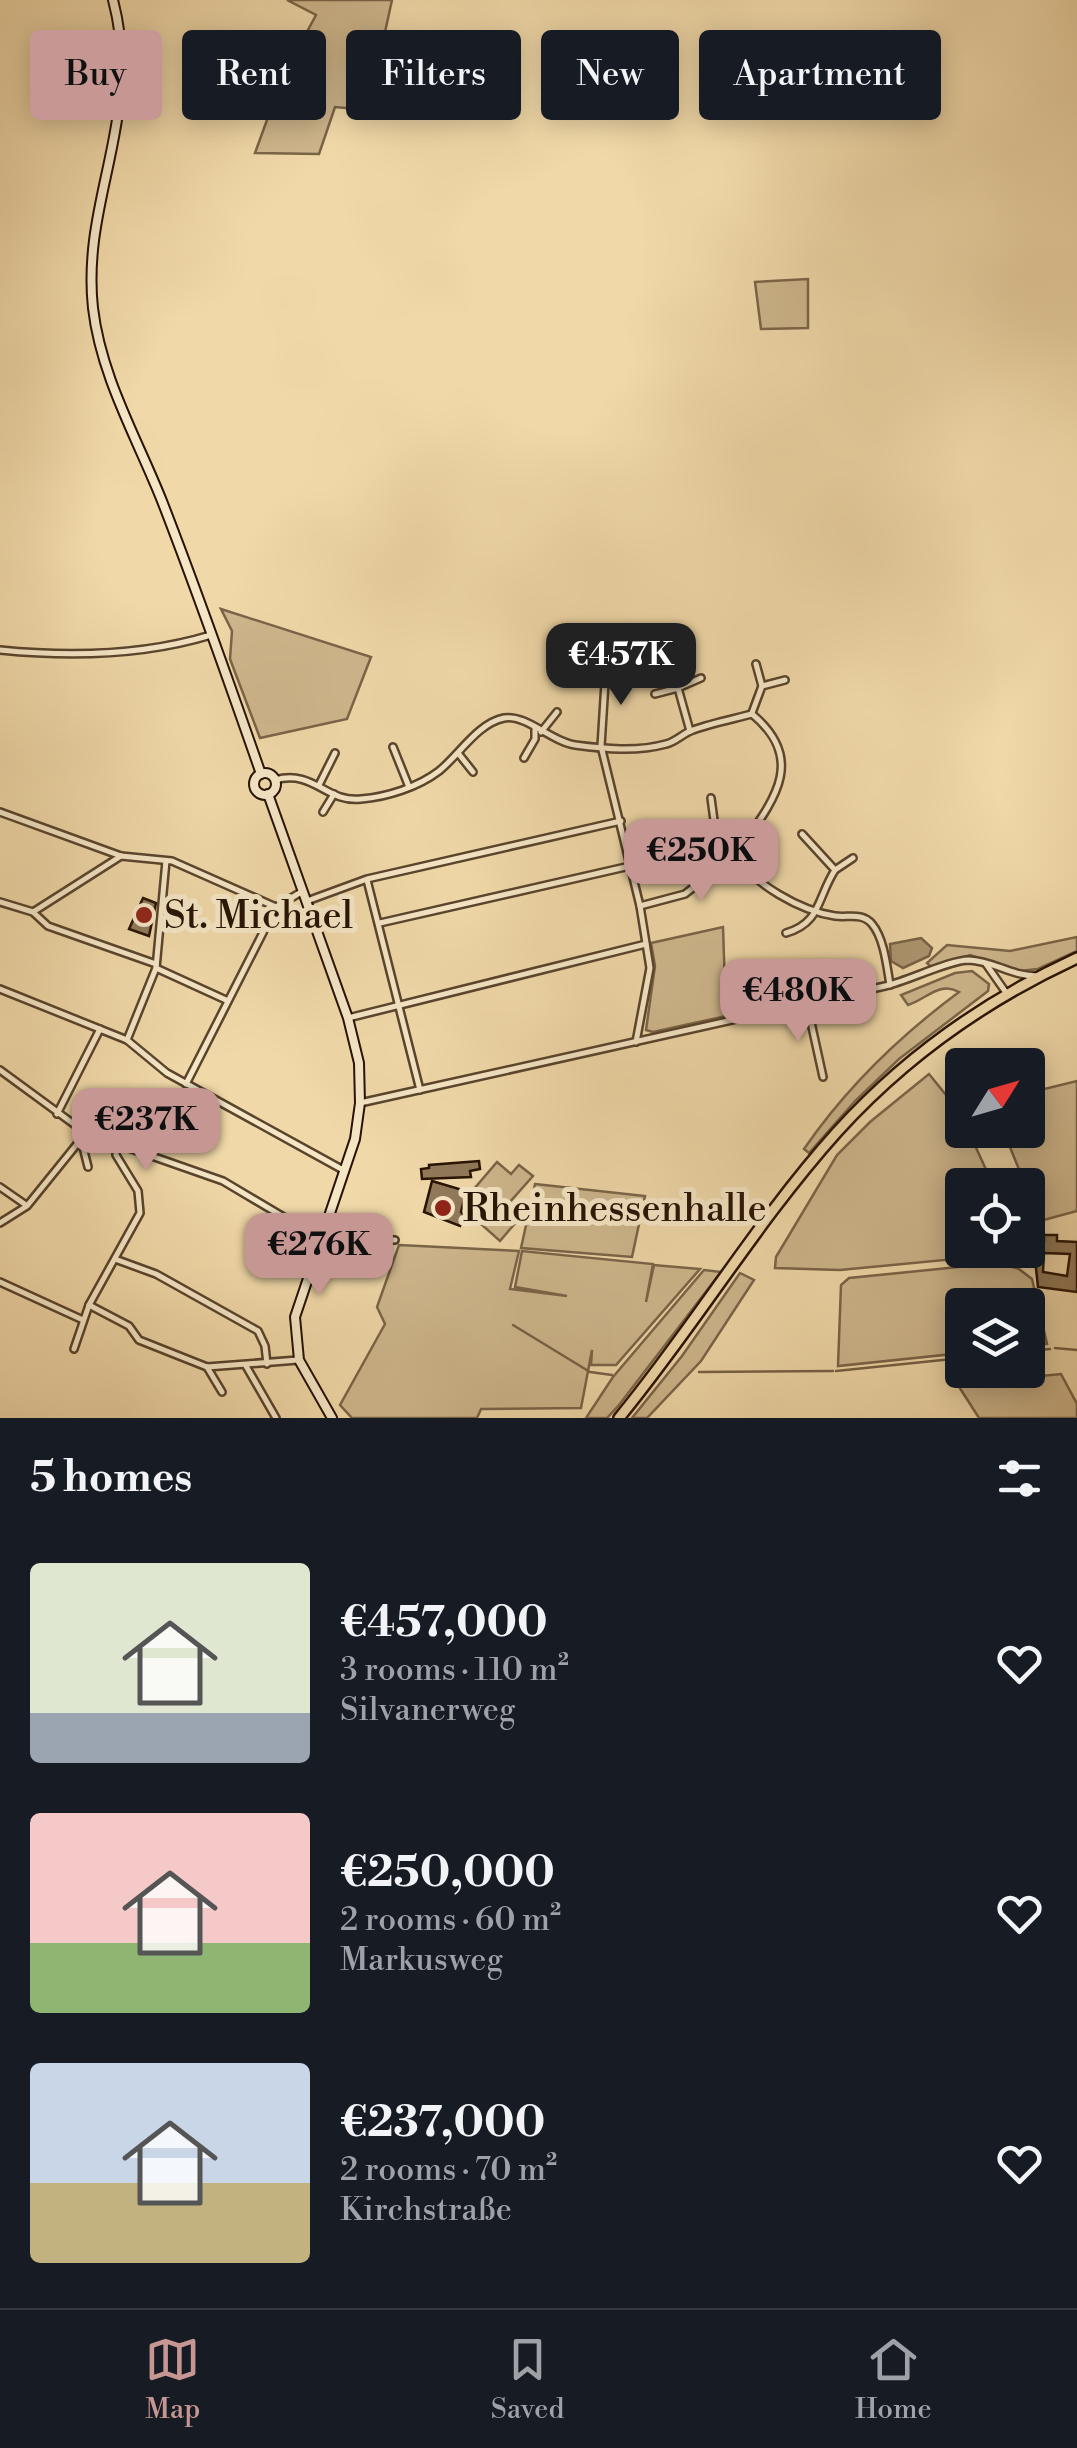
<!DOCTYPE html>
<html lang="en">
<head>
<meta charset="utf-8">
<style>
	body { margin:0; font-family:"Libre Bodoni",serif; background:#20242c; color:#f1f3f6; height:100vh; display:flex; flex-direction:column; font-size:38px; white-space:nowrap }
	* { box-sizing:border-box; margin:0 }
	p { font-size:32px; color:#9ea1a6 }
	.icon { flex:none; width:55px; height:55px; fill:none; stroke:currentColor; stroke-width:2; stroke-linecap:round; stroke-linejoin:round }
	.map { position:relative; height:1418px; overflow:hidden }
	.sheet { display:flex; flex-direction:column; background:#171b24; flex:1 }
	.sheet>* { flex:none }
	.hud { position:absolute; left:30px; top:30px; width:1018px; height:90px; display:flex; gap:20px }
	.needle { width:65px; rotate:53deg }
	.tools { position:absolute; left:945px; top:1048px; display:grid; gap:20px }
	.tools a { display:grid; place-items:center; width:100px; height:100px; border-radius:10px; background:#171b24; box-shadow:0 5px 25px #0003; font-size:50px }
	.price { position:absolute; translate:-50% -85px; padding:0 22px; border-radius:20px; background:#c59692; color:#111; font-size:32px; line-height:65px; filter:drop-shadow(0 2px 5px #0008) }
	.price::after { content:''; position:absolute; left:50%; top:60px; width:30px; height:22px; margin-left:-15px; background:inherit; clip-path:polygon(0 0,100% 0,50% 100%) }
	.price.active { background:#222; color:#fff }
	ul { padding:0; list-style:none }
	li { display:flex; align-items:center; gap:30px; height:250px; padding:0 30px }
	li span { display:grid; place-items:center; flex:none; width:280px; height:200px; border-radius:10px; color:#555 }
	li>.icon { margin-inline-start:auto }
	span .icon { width:120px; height:120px; fill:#fffc; stroke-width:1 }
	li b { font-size:42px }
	h2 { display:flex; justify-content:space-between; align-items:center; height:120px; padding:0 30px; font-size:42px }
	.chip { padding:0 35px; border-radius:10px; background:#171b24; box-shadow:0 5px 25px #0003; font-size:35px; line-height:90px }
	.chip.active { background:#c59692; color:#111 }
	.menu { display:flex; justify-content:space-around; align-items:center; height:140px; border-top:2px solid #363941; background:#171b24; font-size:28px; color:#9ea1a6 }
	.menu a { display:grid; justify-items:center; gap:5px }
	.menu .active { color:#c59692 }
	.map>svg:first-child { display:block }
	.green { fill:#ceb68c; stroke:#7a6448; stroke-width:2.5 }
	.water { fill:#ac9570; stroke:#776144; stroke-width:2.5 }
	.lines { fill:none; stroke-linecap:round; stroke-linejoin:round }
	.stream { stroke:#776144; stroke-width:2.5 }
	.building { fill:#907959; stroke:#271203; stroke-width:2.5; fill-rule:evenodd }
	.street-casing { stroke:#59442c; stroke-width:10 }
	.secondary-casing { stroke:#271203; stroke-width:12 }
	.primary-casing { stroke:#271203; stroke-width:14 }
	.street { stroke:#f5e6c6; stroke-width:5 }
	.secondary { stroke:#f5e6c6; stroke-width:8 }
	.primary { stroke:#f0d8a8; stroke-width:9 }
	.poi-dot { fill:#8f2418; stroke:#f5e6c6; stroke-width:4 }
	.labels { text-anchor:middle; stroke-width:10; stroke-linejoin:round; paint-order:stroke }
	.poi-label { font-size:38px; fill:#271203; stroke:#f5e6c6; text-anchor:start }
</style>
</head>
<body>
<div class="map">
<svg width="1077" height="1418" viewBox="0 0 1077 1418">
	<rect width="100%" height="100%" fill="#f0d8a8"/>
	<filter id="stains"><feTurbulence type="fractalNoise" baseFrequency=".002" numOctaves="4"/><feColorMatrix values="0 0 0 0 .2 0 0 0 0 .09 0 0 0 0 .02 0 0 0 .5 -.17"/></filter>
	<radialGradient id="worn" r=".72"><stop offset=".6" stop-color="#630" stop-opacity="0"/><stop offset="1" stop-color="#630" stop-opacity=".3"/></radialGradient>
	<g class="green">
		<path d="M287 0H392L368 110 335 107 319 154 255 153 283 76 316 15Z"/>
		<path d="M808 279V328L761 329 755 282Z"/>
		<path d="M221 609 371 657 347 719 260 738 230 659 232 631Z"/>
		<path d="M723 927 726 1016 653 1032 646 1030 655 966 651 943Z"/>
		<path d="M1077 937V951L1038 969 1019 971 970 955 931 967 927 963 947 945 1010 951Z"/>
		<path d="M972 971 989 984 988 991 899 1059 855 1101 809 1153 804 1149C846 1088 901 1035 959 992 939 981 927 999 908 1005L901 995 955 973Z"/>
		<path d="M929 1074 959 1111 962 1130H968L993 1185H962V1250H986L987 1256 840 1270 775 1268 776 1257 837 1155 870 1122Z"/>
		<path d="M1077 1081V1211L1040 1221 1003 1130H1028V1093Z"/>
		<path d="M497 1162 511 1174 519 1165 533 1176 510 1202 523 1214 500 1241 473 1217 487 1201 474 1189Z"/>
		<path d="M535 1184 645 1196 632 1257 521 1248Z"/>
		<path d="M399 1245 519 1251 510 1289 567 1296 515 1287 522 1251 653 1264 646 1302 654 1265 700 1269 616 1365H591L592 1350 581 1408 481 1409 477 1418H352L340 1405 385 1324 377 1307Z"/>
		<path d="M998 1263 1019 1269 1032 1279 1047 1344 1028 1346V1305H962V1353L838 1366 841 1285 849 1278Z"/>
		<path d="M704 1270 721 1272 619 1405 607 1418H586L613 1377Z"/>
		<path d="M740 1273 754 1280 701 1361 647 1418H632L682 1356Z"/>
		<path d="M962 1367V1370H1028V1367L1031 1377 1061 1374 1077 1404V1418H979L947 1368Z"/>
	</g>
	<path class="water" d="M921 938 932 948 929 956 903 968 891 961 890 944Z"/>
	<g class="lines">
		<g class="stream">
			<path d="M513 1325 590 1372 612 1375"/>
			<path d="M1055 1348 1077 1350"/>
			<path d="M1028 1351 1050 1349"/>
			<path d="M836 1371 962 1358"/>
			<path d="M699 1372 833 1371"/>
		</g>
	</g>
	<g class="building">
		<path d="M143 898 156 903 149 936 129 929Z"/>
		<path d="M479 1161 480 1169 470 1171 471 1177 422 1179 421 1169 429 1168V1165Z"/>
		<path d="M432 1181 466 1191 461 1212 465 1217 460 1226 424 1212Z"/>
		<path d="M1044 1235H1057V1241L1077 1242V1292L1038 1287 1035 1259 1028 1247 1032 1240 1044 1241ZM1044 1253 1070 1254 1067 1276 1043 1272Z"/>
	</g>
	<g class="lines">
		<defs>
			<g id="street">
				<path d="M0 650C69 657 145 655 211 635"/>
				<path d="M756 664 762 686"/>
				<path d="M606 667 601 746 640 906 650 968 636 1042"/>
				<path d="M655 694 678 688"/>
				<path d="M752 713 762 686 785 680"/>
				<path d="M690 731 678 688 701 678"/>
				<path d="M541 732 557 712"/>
				<path d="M393 747 409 787"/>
				<path d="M458 753 473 772"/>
				<path d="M524 758 535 739V729"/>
				<path d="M275 780C314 769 326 803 361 799 387 797 418 787 439 771 459 755 478 723 504 718 526 714 552 742 575 745 605 749 637 752 666 744 676 742 683 733 693 730 712 723 733 719 752 714 810 762 770 805 736 854 752 884 801 911 835 916 848 918 862 912 872 924 884 938 887 967 890 985"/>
				<path d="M319 785 335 753"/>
				<path d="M0 812 121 856 172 861 276 907"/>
				<path d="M323 812 334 794"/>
				<path d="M835 870 853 858"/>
				<path d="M367 880 420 1090"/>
				<path d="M307 901 367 879 621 821"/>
				<path d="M0 902 33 912 121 856"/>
				<path d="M640 906 685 894 736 854 715 828 711 798"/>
				<path d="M33 912 48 926 156 964"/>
				<path d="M380 923 630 866"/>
				<path d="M786 933C821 923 817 898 835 870L802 834"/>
				<path d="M986 964 1007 994"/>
				<path d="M156 968 226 1000"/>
				<path d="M0 989 127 1040 167 1073 345 1171"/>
				<path d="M807 1004 823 1077"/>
				<path d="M348 1018 646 944"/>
				<path d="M127 1040 156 968 166 861"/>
				<path d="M0 1070 86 1133 223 1181 319 1238 395 1240"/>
				<path d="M186 1084 276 907 303 891"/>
				<path d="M360 1103 885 986C908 981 949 960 969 960 994 961 1011 976 1037 976"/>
				<path d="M57 1114 100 1029"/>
				<path d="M81 1139 88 1167"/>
				<path d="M0 1187 26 1205"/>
				<path d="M0 1223 27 1206 86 1133"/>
				<path d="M115 1259 156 1274 258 1331 265 1346 267 1364"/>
				<path d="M0 1282 83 1320"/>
				<path d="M89 1305 129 1326 139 1340 207 1367 298 1360"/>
				<path d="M74 1349 89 1305 140 1213 138 1191 116 1155V1144"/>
				<path d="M246 1366 276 1418"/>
				<path d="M207 1367 222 1392"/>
			</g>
			<g id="secondary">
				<path d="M113 0C144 117 81 199 93 308 101 377 137 438 162 501 197 591 229 682 261 774"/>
				<circle cx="265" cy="784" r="11"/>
				<path d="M268 794 348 1018 359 1063 360 1103 355 1139 295 1317 299 1360 332 1418"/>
			</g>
			<path id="primary" d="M619 1418C695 1326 757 1221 837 1132 904 1058 986 1000 1077 958"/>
		</defs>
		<use href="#street" class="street-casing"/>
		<use href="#secondary" class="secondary-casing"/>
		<use href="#primary" class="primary-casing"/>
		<use href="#street" class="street"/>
		<use href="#secondary" class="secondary"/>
		<use href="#primary" class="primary"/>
	</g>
	<g class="poi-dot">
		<circle cx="144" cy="915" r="10"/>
		<circle cx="443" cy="1208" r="10"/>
	</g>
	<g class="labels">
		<g class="poi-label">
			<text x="164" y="928">St. Michael</text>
			<text x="463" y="1221">Rheinhessenhalle</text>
		</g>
	</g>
	<rect width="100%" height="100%" filter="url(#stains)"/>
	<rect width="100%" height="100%" fill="url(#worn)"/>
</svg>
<div class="tools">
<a><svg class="needle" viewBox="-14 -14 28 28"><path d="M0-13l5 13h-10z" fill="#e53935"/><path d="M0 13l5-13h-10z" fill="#9ea1a6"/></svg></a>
<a><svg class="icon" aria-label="locate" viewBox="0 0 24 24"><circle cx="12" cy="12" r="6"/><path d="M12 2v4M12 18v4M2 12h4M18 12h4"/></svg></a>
<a><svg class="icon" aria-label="layers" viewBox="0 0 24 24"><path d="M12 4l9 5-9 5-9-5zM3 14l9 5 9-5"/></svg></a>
</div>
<b class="price active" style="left:621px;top:708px">€457K</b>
<b class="price" style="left:701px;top:904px">€250K</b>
<b class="price" style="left:798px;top:1044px">€480K</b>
<b class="price" style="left:146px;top:1173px">€237K</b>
<b class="price" style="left:319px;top:1298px">€276K</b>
<div class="hud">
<a class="chip active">Buy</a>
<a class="chip">Rent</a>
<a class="chip">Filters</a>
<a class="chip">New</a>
<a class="chip">Apartment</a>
</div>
</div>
<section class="sheet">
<h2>5 homes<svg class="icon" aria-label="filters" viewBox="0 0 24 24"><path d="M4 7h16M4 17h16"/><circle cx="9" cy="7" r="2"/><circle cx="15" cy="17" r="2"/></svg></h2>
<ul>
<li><span style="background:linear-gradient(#dfe7d0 75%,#9aa5b1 0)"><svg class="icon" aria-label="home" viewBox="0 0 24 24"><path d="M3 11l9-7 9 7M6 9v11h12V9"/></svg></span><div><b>€457,000</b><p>3 rooms · 110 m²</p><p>Silvanerweg</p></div><svg class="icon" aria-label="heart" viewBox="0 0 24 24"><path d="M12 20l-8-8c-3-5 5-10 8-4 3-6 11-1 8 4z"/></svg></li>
<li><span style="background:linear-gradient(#f6c9c9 65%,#8fb573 0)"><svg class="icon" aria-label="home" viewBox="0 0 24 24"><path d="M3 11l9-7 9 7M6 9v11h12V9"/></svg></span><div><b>€250,000</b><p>2 rooms · 60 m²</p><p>Markusweg</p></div><svg class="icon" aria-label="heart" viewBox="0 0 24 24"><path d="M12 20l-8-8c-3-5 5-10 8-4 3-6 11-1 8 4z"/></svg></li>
<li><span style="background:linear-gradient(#c9d6e8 60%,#c2b280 0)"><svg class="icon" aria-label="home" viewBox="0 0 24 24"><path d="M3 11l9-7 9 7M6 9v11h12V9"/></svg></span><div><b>€237,000</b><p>2 rooms · 70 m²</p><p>Kirchstraße</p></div><svg class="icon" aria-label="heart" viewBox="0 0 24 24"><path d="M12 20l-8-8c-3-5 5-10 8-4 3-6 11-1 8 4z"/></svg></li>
</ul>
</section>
<nav class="menu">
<a class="active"><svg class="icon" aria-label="map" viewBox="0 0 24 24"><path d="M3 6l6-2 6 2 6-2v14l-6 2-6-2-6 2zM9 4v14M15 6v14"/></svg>Map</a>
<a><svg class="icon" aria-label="saved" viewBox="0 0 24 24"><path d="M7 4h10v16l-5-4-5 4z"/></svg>Saved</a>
<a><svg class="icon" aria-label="home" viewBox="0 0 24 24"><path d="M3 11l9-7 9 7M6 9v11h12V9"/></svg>Home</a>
</nav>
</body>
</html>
